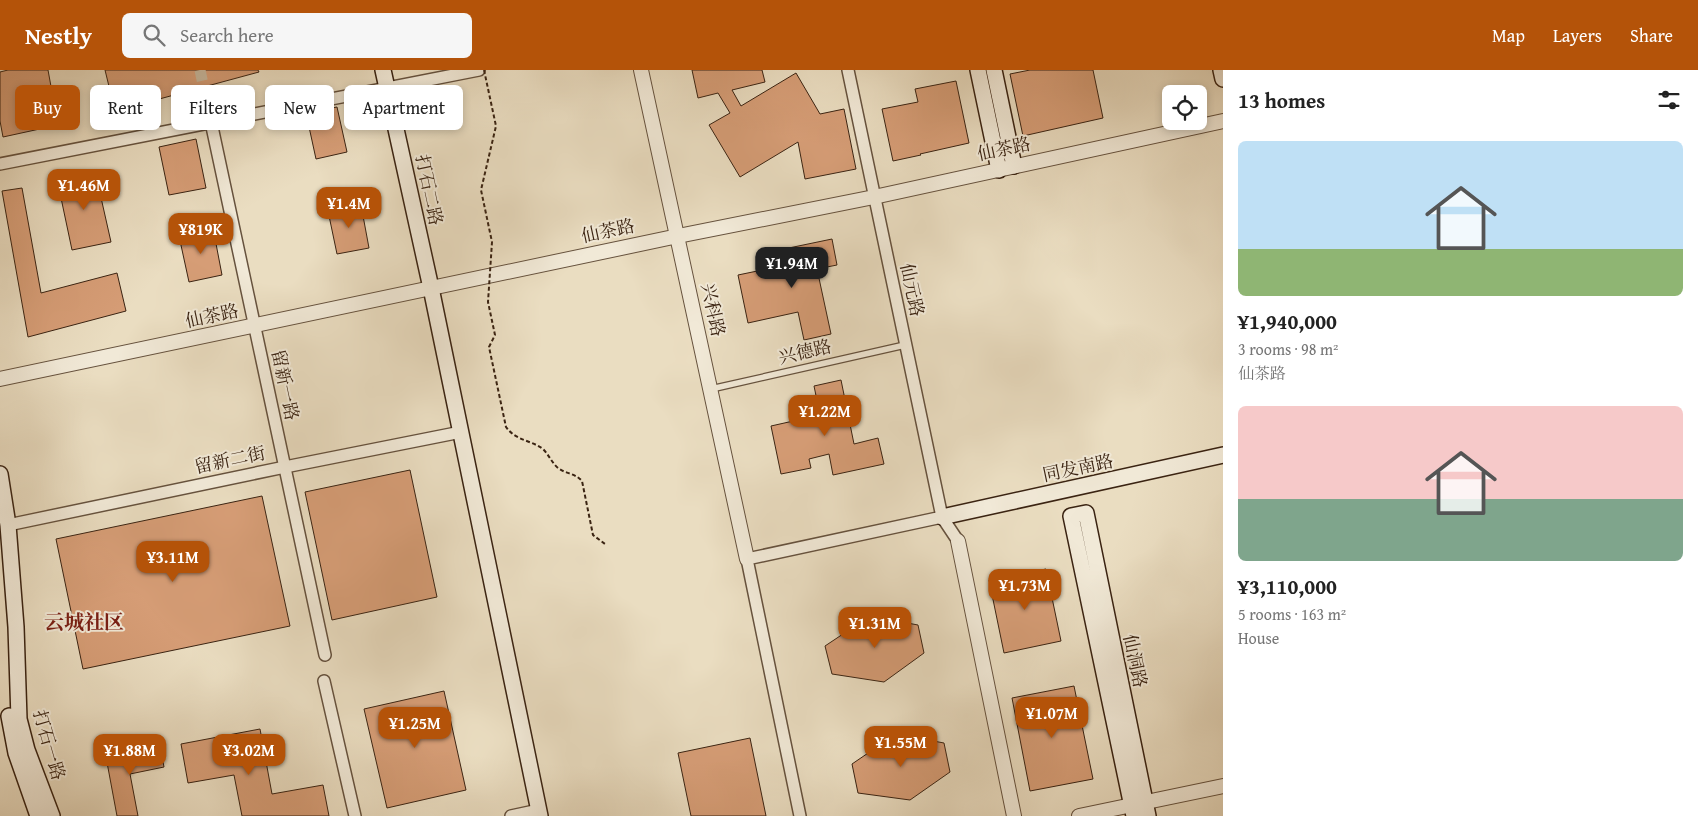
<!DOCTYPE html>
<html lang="en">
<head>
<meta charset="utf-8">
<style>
	body { margin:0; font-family:"Gentium Book Plus","Noto Serif SC",serif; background:#f6f6f6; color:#222; height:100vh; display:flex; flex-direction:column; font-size:19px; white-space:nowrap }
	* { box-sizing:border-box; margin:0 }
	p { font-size:16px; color:#767676 }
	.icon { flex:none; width:28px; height:28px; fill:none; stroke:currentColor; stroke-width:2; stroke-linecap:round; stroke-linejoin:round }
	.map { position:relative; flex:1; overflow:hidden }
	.side { display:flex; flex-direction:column; background:#fff; width:475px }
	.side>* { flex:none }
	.hud { position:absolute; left:15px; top:15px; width:475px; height:45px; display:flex; gap:10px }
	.controls { position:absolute; left:1162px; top:15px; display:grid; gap:10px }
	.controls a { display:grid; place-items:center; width:45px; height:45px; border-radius:8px; background:#fff; box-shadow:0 2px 8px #0003; font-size:25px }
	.price { position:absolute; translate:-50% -42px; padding:0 11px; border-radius:10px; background:#b45309; color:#fff; font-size:16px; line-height:32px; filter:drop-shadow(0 1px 2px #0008) }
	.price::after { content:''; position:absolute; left:50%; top:30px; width:15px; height:11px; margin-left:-8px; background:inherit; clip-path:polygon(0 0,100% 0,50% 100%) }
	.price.active { background:#222; color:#fff }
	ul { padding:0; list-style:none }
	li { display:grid; align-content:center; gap:10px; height:265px; padding:0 15px }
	li span { display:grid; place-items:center; height:155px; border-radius:8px; color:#555 }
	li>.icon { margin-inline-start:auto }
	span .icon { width:90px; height:90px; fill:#fffc; stroke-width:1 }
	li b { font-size:21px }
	h2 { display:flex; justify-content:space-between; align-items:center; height:60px; padding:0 15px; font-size:21px }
	.pill { padding:0 18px; border-radius:8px; background:#fff; box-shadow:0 2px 8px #0003; font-size:18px; line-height:45px }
	.pill.active { background:#b45309; color:#fff }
	header { display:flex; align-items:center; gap:30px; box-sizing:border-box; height:70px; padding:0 25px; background:#b45309; color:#fff }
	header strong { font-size:24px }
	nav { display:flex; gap:28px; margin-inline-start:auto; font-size:18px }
	.search { width:350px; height:45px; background:#f6f6f6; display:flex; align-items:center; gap:12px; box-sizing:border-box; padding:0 18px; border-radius:8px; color:#767676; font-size:19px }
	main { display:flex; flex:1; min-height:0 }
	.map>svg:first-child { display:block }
	.building { fill:#d69d76; stroke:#3a2312 }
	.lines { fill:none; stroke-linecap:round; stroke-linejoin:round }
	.minor-tunnel { stroke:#c7b89e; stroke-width:11; stroke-dasharray:11 5.5; stroke-linecap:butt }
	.service-casing { stroke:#66523e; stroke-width:8 }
	.minor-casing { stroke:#66523e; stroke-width:14 }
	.tertiary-casing { stroke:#66523e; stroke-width:16 }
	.secondary-casing { stroke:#3a2312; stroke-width:18 }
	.service { stroke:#f1e9d7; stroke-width:5.5 }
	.minor { stroke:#f1e9d7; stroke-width:11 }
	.tertiary { stroke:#f1e9d7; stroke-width:14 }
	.secondary { stroke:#f1e9d7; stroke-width:15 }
	.path-bridge { stroke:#3a2312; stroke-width:2; stroke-dasharray:4 2.5; stroke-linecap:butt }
	.labels { text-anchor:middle; stroke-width:4; stroke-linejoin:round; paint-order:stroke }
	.street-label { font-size:18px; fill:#3a2312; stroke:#f1e9d7 }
	.quarter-label { font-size:20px; font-weight:bold; fill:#7a1f14; stroke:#f1e9d7 }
</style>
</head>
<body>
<header>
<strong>Nestly</strong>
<div class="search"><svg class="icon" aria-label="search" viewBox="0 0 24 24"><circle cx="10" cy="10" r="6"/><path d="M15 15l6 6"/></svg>Search here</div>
<nav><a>Map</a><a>Layers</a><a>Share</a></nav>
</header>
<main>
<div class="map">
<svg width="1223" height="746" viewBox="0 0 1223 746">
	<rect width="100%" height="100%" fill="#eaddc1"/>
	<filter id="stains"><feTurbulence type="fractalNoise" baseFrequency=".004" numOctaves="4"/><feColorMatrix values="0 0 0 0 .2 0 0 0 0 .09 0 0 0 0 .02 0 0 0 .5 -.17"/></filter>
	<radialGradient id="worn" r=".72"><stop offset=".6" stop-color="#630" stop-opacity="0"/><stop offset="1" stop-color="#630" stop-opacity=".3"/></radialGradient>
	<g class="building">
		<path d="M8 0H48L58 55 3 67 0 51V2Z"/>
		<path d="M105 0H258L259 2 115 41Z"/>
		<path d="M692 0H762L765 12 732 20 741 36 796 3 820 44 844 39 856 99 805 109 798 72 740 107 709 55 730 43 718 23 698 28Z"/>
		<path d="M1030 0H1093L1103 48 1023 66 1010 4Z"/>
		<path d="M956 11 969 73 920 84 921 85 893 91 882 39 918 32 915 19Z"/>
		<path d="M337 37 347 82 316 89 306 43Z"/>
		<path d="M196 69 206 118 169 125 159 77Z"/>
		<path d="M95 101 111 172 72 180 57 109Z"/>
		<path d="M22 118 41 223 117 203 126 241 28 267 2 121Z"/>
		<path d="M361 135 369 178 337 184 328 141Z"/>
		<path d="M213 158 222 205 189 212 179 166Z"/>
		<path d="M832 169 837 195 817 199 831 264 804 270 798 242 748 253 738 205 767 199 768 205 789 200 784 179Z"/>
		<path d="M841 310 854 374 878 368 884 394 833 405 829 384 809 389 811 398 781 404 771 356 820 345 814 316Z"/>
		<path d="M410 400 437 527 332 550 305 422Z"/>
		<path d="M262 426 290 556 83 599 56 469Z"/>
		<path d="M1046 499 1061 571 1004 583 989 510Z"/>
		<path d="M870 546 918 555 924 583 884 612 832 604 825 576Z"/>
		<path d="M1074 616 1093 709 1030 721 1012 628Z"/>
		<path d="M444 621 466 720 387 738 364 639Z"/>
		<path d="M260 659 272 724 323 715 329 746H242L234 705 188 713 181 674Z"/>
		<path d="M896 664 944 673 950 702 910 730 858 723 852 694Z"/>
		<path d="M750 668 766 746H691L678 683Z"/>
		<path d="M160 676 164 697 130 704 138 746H117L106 687Z"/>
	</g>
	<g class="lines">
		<path class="minor-tunnel" d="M200 0 211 52"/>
		<defs>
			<path id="service" d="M711 319 905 275"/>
			<g id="minor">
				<path d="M848 0 942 447 958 471"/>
				<path d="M211 52 325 585"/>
				<path d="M0 94 479 0"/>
				<path d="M8 455 285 397 461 362"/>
				<path d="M324 611 355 746"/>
				<path d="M511 746 539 740"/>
				<path d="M800 746 747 489 942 447"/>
			</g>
			<g id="tertiary">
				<path d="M641 0 747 489"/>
				<path d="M0 309 678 166 874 127 1223 51"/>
				<path d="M958 471 1014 746"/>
				<path d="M1079 746 1223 716"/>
			</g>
			<g id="secondary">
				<path d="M383 0 431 218 540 746"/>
				<path d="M978 0 999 100"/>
				<path d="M994 0 1014 96"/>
				<path d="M1221 0 1223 9"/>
				<path d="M0 404 8 455 16 557 19 649 27 680 52 746"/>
				<path d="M942 447 1223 385"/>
				<path d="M9 646 16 683 38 746"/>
				<path d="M1134 746 1071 446 1086 443 1148 746"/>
			</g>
		</defs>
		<use href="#service" class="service-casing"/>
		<use href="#minor" class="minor-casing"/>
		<use href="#tertiary" class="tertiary-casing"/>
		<use href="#secondary" class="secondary-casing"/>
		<use href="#service" class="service"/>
		<use href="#minor" class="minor"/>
		<use href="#tertiary" class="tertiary"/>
		<use href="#secondary" class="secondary"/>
		<path class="path-bridge" d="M484 0 496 56 481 120 492 172 488 232 495 265 489 277 506 357C516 371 531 370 543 379 549 385 552 393 558 398 566 404 575 403 582 411L593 465 605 474"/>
	</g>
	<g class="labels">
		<g class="street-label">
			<text transform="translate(1004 79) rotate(-12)" y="6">仙茶路</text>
			<text transform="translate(429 120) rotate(78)" y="6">打石二路</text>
			<text transform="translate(608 161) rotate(-12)" y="6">仙茶路</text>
			<text transform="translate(912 220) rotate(78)" y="6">仙元路</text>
			<text transform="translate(713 240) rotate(78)" y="6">兴科路</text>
			<text transform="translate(212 246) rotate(-12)" y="6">仙茶路</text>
			<text transform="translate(805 282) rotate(-13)" y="6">兴德路</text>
			<text transform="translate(285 315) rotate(78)" y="6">留新一路</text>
			<text transform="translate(230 390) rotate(-12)" y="6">留新二街</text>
			<text transform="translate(1078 398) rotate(-12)" y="6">同发南路</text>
			<text transform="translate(1135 591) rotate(78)" y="6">仙洞路</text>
			<text transform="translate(49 675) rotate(74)" y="6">打石一路</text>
		</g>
		<g class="quarter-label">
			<text x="84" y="559">云城社区</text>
		</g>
	</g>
	<rect width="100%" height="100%" filter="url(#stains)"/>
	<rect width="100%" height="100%" fill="url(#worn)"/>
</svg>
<div class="controls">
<a><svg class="icon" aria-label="locate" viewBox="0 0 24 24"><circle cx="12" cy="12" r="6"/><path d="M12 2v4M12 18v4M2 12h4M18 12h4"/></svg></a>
</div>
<b class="price" style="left:84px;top:141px">¥1.46M</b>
<b class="price" style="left:349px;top:159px">¥1.4M</b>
<b class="price" style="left:201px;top:185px">¥819K</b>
<b class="price active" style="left:792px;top:219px">¥1.94M</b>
<b class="price" style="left:825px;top:367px">¥1.22M</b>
<b class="price" style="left:173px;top:513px">¥3.11M</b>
<b class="price" style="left:1025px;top:541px">¥1.73M</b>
<b class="price" style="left:875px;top:579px">¥1.31M</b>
<b class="price" style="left:1052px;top:669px">¥1.07M</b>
<b class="price" style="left:415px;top:679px">¥1.25M</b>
<b class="price" style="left:901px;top:698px">¥1.55M</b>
<b class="price" style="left:130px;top:706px">¥1.88M</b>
<b class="price" style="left:249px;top:706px">¥3.02M</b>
<div class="hud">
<a class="pill active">Buy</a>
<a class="pill">Rent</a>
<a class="pill">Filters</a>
<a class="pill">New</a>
<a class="pill">Apartment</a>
</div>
</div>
<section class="side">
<h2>13 homes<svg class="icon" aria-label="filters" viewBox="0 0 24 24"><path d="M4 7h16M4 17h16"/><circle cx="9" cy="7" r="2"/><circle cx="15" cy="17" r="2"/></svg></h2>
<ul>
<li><span style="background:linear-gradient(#bfe0f5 70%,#8fb573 0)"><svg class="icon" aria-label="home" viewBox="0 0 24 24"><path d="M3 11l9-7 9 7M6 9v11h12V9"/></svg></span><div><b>¥1,940,000</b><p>3 rooms · 98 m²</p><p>仙茶路</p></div></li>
<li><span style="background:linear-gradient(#f6c9c9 60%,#7fa58c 0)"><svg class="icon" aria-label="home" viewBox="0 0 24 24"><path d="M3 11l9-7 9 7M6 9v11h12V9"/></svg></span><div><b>¥3,110,000</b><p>5 rooms · 163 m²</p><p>House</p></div></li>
</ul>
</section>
</main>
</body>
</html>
